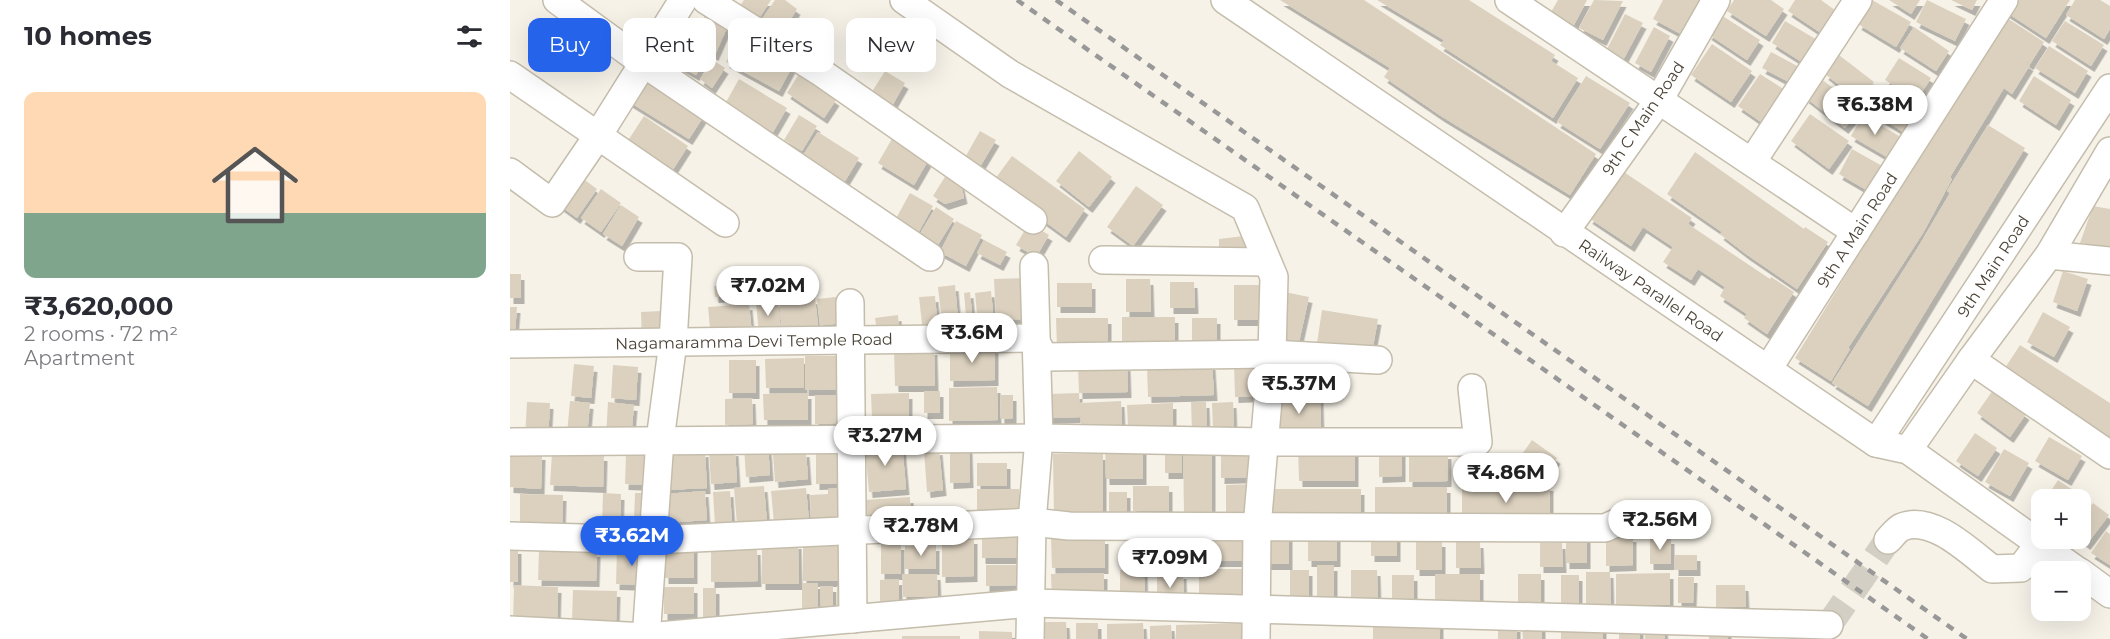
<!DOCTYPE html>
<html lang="en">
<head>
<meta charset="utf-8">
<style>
	body { margin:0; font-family:Montserrat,sans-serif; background:#f2f2f3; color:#2b2b33; height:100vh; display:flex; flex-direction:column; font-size:22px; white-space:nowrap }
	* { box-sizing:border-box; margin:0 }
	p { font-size:20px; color:#7c7c81 }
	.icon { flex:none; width:33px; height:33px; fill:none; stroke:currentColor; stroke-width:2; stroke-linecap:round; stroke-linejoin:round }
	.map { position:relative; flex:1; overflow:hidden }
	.panel { display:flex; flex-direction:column; background:#fff; width:510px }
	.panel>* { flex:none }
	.hud { position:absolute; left:18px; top:18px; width:570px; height:54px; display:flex; gap:12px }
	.fabs { position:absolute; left:1521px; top:489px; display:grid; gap:12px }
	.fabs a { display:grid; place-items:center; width:60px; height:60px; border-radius:12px; background:#fff; box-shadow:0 6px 24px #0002; font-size:30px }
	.price { position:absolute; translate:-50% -51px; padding:0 14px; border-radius:21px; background:#fff; color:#222; font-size:20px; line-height:39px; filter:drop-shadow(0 2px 3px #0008) }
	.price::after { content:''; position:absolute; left:50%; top:36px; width:18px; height:14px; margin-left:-9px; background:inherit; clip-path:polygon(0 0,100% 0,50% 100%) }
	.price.selected { background:#2563eb; color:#fff }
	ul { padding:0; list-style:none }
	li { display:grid; align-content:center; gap:12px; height:318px; padding:0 24px }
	li span { display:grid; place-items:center; height:186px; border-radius:12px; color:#555 }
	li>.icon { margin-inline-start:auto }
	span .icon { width:108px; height:108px; fill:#fffc; stroke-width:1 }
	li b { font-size:26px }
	h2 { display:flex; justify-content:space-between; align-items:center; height:72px; padding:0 24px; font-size:26px }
	.chip { padding:0 21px; border-radius:12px; background:#fff; box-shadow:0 6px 24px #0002; font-size:21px; line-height:54px }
	.chip.selected { background:#2563eb; color:#fff }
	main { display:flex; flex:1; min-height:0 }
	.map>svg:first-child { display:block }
	.building { fill:#dcd1bf; filter:url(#shadow) }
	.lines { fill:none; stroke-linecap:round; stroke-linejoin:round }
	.minor-tunnel { stroke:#d4cfc4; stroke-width:27; stroke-dasharray:27 14; stroke-linecap:butt }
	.minor-casing { stroke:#c5bdac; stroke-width:30 }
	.minor { stroke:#fff; stroke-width:27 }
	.rail { stroke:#989898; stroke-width:4.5; stroke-dasharray:8 8; stroke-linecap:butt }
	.labels { text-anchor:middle; stroke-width:5; stroke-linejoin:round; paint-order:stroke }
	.street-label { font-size:16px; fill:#4a4236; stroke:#fff }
</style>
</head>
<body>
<main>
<section class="panel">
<h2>10 homes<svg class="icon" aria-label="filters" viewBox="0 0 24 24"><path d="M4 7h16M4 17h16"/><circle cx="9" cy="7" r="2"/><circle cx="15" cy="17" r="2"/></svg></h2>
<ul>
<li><span style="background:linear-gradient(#ffd9b3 65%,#7fa58c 0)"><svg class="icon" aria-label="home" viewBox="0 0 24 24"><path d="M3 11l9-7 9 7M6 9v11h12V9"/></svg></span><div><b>₹3,620,000</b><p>2 rooms · 72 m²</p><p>Apartment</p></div></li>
</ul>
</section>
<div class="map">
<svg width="1600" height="639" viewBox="0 0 1600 639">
	<defs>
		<filter id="shadow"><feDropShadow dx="3.5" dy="6" stdDeviation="0" flood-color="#0004"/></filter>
	</defs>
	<rect width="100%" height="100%" fill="#f6f2e8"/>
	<g class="building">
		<path d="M234 0H261L248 20 229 7Z"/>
		<path d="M265 0H275L287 9 270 36 250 22Z"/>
		<path d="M770 0H854L1086 154 1060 195 931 116 874 77 880 68Z"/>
		<path d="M867 0H959L1045 55 1041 61 1068 78 1043 118 930 45 934 40Z"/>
		<path d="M1048 0H1077L1064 25 1041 12Z"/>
		<path d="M1084 0 1113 1 1093 40 1069 28Z"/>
		<path d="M1153 0H1190L1171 34 1143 19Z"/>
		<path d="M1224 0H1261L1274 9 1256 36 1217 11Z"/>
		<path d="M1285 0H1311L1329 13 1314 35 1278 11Z"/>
		<path d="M1362 0 1401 22 1386 47 1348 24Z"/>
		<path d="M1379 0H1410L1401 14Z"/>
		<path d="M1417 0 1456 19 1445 41 1406 22Z"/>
		<path d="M1441 0H1467L1462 10Z"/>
		<path d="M1504 0H1560L1536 38 1496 12Z"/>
		<path d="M1565 0H1590L1600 6V29L1594 39 1556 15Z"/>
		<path d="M196 13 219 23 205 55 182 44Z"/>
		<path d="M1115 14 1133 23 1113 60 1096 51Z"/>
		<path d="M1491 14 1534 42 1520 64 1496 50 1520 65 1502 94 1494 88 1440 177 1442 179 1413 233 1338 348 1340 349 1321 381 1285 358 1395 179Z"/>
		<path d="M1211 15 1250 40 1237 60 1198 34Z"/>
		<path d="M1275 21 1309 41 1295 64 1262 43Z"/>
		<path d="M1555 21 1594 45 1581 66 1542 41Z"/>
		<path d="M1144 27 1160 36 1141 72 1125 63Z"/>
		<path d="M1404 27 1439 51 1426 71 1390 48Z"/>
		<path d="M159 33 197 56 186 75 147 53Z"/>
		<path d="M231 34 284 63 269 91 216 62Z"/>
		<path d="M1202 44 1242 71 1221 102 1181 75Z"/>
		<path d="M1539 46 1578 71 1565 93 1525 68Z"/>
		<path d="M1261 52 1289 67 1281 83 1252 68Z"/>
		<path d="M1329 55 1364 82 1350 101 1315 74Z"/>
		<path d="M1389 58 1421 78 1407 100 1375 80Z"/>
		<path d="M203 60 215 68 202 88 190 79Z"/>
		<path d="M375 71 395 83 378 113 358 98Z"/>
		<path d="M289 74 326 100 314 118 277 93Z"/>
		<path d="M1250 74 1278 92 1257 126 1228 106Z"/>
		<path d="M134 76 195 114 179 139 118 101Z"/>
		<path d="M1076 76 1120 103 1090 149 1047 122Z"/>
		<path d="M1524 76 1561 100 1546 125 1509 101Z"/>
		<path d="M1310 78 1350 109 1335 128 1295 97Z"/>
		<path d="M229 79 277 108 263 132 215 104Z"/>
		<path d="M1370 85 1410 110 1395 133 1355 108Z"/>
		<path d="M1300 114 1339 141 1319 169 1281 141Z"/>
		<path d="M289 115 307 126 292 151 274 140Z"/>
		<path d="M1353 115 1389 136 1377 157 1341 136Z"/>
		<path d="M134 116 178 146 162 171 117 142Z"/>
		<path d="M1478 125 1515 148 1358 406 1322 383 1407 249 1440 193 1437 191Z"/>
		<path d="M470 131 486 140 468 170 453 161Z"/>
		<path d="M308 132 349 158 332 186 290 160Z"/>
		<path d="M383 137 419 159 404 185 368 163Z"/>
		<path d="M1342 149 1374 167 1360 192 1329 174Z"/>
		<path d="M569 151 602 177 579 207 546 181Z"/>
		<path d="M1185 152 1294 229 1295 227 1318 242 1287 289 1236 254 1210 234 1212 232 1157 194Z"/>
		<path d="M502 156 575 209 556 237 482 183Z"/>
		<path d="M1111 170 1182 218 1178 224 1260 279 1261 277 1284 292 1257 334 1234 318 1237 314 1210 296 1215 287 1188 269 1181 280 1153 262 1163 247 1133 227 1121 246 1079 218Z"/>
		<path d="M438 172 450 180 454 198 435 204 423 196Z"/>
		<path d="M68 175 87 189 67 218 48 204Z"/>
		<path d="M626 186 653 205 623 246 597 227Z"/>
		<path d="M91 189 111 203 91 232 71 218Z"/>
		<path d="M400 193 423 206 407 235 384 222Z"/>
		<path d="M111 205 129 217 112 246 93 234Z"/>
		<path d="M1583 206 1600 209V246L1570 243Z"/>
		<path d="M426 207 444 219 426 248 408 237Z"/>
		<path d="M446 221 472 235 456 266 430 252Z"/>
		<path d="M519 223 539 235 526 257 506 245Z"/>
		<path d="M734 236 735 247 709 249V239Z"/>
		<path d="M474 240 497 252 490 265 467 253Z"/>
		<path d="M1553 271 1578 279 1567 311 1543 302Z"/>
		<rect x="0" y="274" width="11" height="24"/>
		<path d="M517 278 518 319 486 320 484 279Z"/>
		<path d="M616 279H640L641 312H616Z"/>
		<path d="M660 282H684L685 308H660Z"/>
		<rect x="547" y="283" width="35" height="24"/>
		<path d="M229 284 230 295 205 297 204 286Z"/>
		<path d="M445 285 449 331 433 333 428 287Z"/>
		<rect x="724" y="285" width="31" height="35"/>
		<path d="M481 291 484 324 468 325 465 293Z"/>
		<path d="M460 292 462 314 456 315 454 293Z"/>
		<path d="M775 292 799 297 789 342 766 337Z"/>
		<path d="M335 296 338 323 310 325 307 299Z"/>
		<path d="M425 296 428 331 413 333 409 297Z"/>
		<path d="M305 298 308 326 272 330 269 302Z"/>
		<path d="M268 301 271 332 249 334 246 303Z"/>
		<path d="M239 304 242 335 201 339 198 307Z"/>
		<path d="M0 307H7L4 344 0 343Z"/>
		<path d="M812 310 868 319 862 352 807 343Z"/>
		<path d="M151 311V341H132L131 312Z"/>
		<path d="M1533 312 1560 327 1544 357 1517 342Z"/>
		<path d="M388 315 389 329 367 331 365 318Z"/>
		<rect x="612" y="317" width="53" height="30"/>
		<path d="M546 318H598V348H547Z"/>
		<rect x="682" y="318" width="25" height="28"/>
		<path d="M1510 345 1600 403V444L1491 374Z"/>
		<path d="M440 347H485V380L440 381Z"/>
		<path d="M384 349H424L425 386H385Z"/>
		<path d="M295 356H338V389L295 390Z"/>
		<path d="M294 358V388H256L255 359Z"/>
		<rect x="219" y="360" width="27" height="33"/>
		<path d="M64 364 84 366 81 398 61 396Z"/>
		<path d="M702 364 704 395 638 397 637 366Z"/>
		<path d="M103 365 128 367 126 400 101 398Z"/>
		<path d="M617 365 618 392 569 393 568 367Z"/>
		<path d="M724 365H750L751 396 725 397Z"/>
		<path d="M487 387 488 420 439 421V388Z"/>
		<path d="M1483 390 1516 414 1500 437 1467 413Z"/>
		<rect x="414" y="391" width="16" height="22"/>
		<path d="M298 393V420H254L253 394Z"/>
		<path d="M399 393V417L362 418 361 394Z"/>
		<path d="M569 393 570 417 539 418 538 394Z"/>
		<path d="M305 395H337V423L305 424Z"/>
		<path d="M490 395H503V418L491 419Z"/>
		<path d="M810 397 811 432 767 433 766 399Z"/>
		<path d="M242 398 243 424 215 425V399Z"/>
		<path d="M60 401 80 403 77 436 57 434Z"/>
		<path d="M611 401 612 425 571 426 570 403Z"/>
		<path d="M17 402 40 403 38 439 15 438Z"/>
		<path d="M98 402 124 405 121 439 96 436Z"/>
		<path d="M681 402H696L697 431 682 432Z"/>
		<path d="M723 402 724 430 703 431 702 403Z"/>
		<path d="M663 403V427L618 428 617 405Z"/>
		<path d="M1465 433 1487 448 1468 476 1446 461Z"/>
		<path d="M1539 437 1572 456 1558 480 1525 461Z"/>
		<path d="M1022 440 1047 458 1033 478 1008 460Z"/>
		<path d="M595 442H633V479H596Z"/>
		<path d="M655 442H671L672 473H655Z"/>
		<path d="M392 443 396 489 359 492 355 445Z"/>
		<path d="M745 444 746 477 711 478V445Z"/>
		<path d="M258 445 260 475 236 477 234 447Z"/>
		<path d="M440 447H459L460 482 440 483Z"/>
		<path d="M673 447H702V514H674Z"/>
		<path d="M429 449 433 490 417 492 414 450Z"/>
		<path d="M788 449H845V481H789Z"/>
		<path d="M1494 449 1519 463 1500 496 1475 482Z"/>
		<path d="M225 450 227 482 201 484 199 452Z"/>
		<path d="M306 450H335V483L306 484Z"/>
		<path d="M892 450V476L869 477V451Z"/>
		<path d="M195 451 197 488 156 490 153 454Z"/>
		<path d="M296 451 298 479 265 482 263 454Z"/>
		<path d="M0 453 32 454 31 489 0 487Z"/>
		<path d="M42 453 94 455 93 487 40 485Z"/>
		<path d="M938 453V481L899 482V454Z"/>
		<path d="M978 453V479L954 480 953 454Z"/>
		<path d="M116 454 141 455 140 485 115 484Z"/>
		<path d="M543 454H593V520H544Z"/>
		<rect x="467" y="463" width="30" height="23"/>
		<path d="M1548 480 1569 494 1566 500H1535Z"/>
		<path d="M745 484V516H716V485Z"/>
		<path d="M1040 485V522H952V486Z"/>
		<path d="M254 486 257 523 227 525 224 488Z"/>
		<rect x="623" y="486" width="36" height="25"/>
		<path d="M337 487 340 521 301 520 300 495 318 494V489Z"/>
		<rect x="865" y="487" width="72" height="32"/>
		<path d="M296 488 299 521 264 523 261 491Z"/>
		<rect x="467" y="489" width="42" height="27"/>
		<path d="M758 489H851V519L758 520Z"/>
		<path d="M195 491 197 520 157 523 155 494Z"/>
		<path d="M220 491 222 525 205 526 203 492Z"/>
		<rect x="599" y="492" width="18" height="30"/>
		<path d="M93 493 111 494 110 529 92 528Z"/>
		<path d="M125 493H138L137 522H124Z"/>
		<path d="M10 494 53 495 52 530 10 529Z"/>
		<path d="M400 497 401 518 357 521 355 500Z"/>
		<path d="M1583 503 1599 515 1577 544 1570 539V520Z"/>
		<rect x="627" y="531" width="24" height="33"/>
		<path d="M1596 531 1600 534V565L1581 553Z"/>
		<path d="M690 532V567H675V533Z"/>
		<rect x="861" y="533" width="26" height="23"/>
		<rect x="754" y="534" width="25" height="30"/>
		<rect x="472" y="536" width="35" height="22"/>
		<rect x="798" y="536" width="29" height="25"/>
		<rect x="1056" y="536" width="21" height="27"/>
		<path d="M1123 536V565L1096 566V537Z"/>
		<rect x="698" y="537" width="40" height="24"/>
		<path d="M432 538H464V576L432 577Z"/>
		<path d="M541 538H595V568H542Z"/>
		<rect x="1140" y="538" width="21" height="26"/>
		<rect x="906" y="541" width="26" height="29"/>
		<path d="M946 542H970L971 568H946Z"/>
		<path d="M252 543H288L289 584H252Z"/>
		<path d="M1030 543H1052L1053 567H1030Z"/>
		<path d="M335 544V581H293V545Z"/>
		<rect x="371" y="544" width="20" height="30"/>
		<rect x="155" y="545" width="29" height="33"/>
		<path d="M426 545V569H395V546Z"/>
		<rect x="0" y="548" width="8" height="34"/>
		<path d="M29 549 87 551 86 581 28 580Z"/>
		<path d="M107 549 137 550 136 585 106 584Z"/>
		<path d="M201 549H247L248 581 201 582Z"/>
		<rect x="1165" y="555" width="22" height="15"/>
		<path d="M476 565H510V585L476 586Z"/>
		<rect x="807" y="565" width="17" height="37"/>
		<rect x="689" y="569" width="52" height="31"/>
		<path d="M610 570H634L635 598H610Z"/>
		<rect x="780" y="570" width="19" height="33"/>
		<path d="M841 570H867L868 603H841Z"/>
		<path d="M1076 572H1100L1101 608H1076Z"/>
		<path d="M594 573V599H542L541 574Z"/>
		<path d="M647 573H673L674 604H647Z"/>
		<path d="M1160 573V605H1106V574Z"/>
		<path d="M392 574H427L428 596 393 597Z"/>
		<rect x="925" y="574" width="45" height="34"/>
		<rect x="1008" y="574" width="23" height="33"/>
		<path d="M882 575H904V603L882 602Z"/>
		<path d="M1051 575H1069V605L1051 606Z"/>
		<path d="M1168 577H1184L1183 603H1168Z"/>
		<path d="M389 579V608H370V580Z"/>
		<path d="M292 583H308V613L292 614Z"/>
		<path d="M4 585 48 587 47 626 3 625Z"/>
		<path d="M1206 585H1235L1236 607H1206Z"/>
		<path d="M310 586H323V614H311Z"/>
		<path d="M327 586 339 587 326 614Z"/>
		<rect x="154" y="587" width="30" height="27"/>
		<rect x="193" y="588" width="13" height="29"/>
		<path d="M63 590 107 591 106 622 62 621Z"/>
		<rect x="863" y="620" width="67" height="19"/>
		<path d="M533 622H556L557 639H534Z"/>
		<rect x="566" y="623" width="22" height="16"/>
		<path d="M633 623 634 639H597V624Z"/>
		<path d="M739 623V639H666V625Z"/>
		<path d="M1109 623 1130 624V639H1109Z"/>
		<path d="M1154 623 1155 639H1135L1134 625Z"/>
		<path d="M661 625 662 639H640V626Z"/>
		<rect x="988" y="626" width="19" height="13"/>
		<path d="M1012 626H1032V639H1013Z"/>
		<rect x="1051" y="626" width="42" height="13"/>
		<rect x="1199" y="630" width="19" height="9"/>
		<path d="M469 631 502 632V639H469Z"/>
		<rect x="392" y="636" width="58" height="3"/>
	</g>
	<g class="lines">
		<path class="minor-tunnel" d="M1319 625 1378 540"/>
		<defs>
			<g id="minor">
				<path d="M47 0 132 62 420 257"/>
				<path d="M196 0 309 71 523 220"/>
				<path d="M394 0 500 74 735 208 764 277 762 354 747 527 746 639"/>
				<path d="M715 0 1366 443 1398 450 1569 572"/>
				<path d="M999 0 1346 232"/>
				<path d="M0 75 215 223"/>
				<path d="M1242 162 1348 0"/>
				<path d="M0 172 42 203 87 137 173 0"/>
				<path d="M1054 233 1149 100 1206 0"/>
				<path d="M1539 255 1600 261"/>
				<path d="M128 257H168L163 342 150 440 136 639"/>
				<path d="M593 260 757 262"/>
				<path d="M340 303 343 619"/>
				<path d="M524 338 534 357 762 354 868 360"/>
				<path d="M0 344 524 338"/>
				<path d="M1461 360 1600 455"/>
				<path d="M1258 369 1494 0"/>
				<path d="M0 442 529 438 755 442H968L962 388"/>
				<path d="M1366 443 1600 88"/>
				<path d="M1398 450 1461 360 1539 255 1600 151"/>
				<path d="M0 536 144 540 522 522 559 526 1095 528 1122 516"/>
				<path d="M1378 540C1382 536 1387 529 1392 527 1422 514 1461 553 1482 569L1511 568 1530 543"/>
				<path d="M1570 572 1600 594"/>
				<path d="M0 630 137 637 521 603 1319 625"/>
				<path d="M520 639 522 522 529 438 524 266"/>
			</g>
		</defs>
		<use href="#minor" class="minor-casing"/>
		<use href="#minor" class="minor"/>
		<g class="rail">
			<path d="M507 0 1418 639"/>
			<path d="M546 0 1457 639"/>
		</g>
	</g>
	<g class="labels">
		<g class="street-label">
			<text transform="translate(1133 118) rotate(-56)" y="6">9th C Main Road</text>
			<text transform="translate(1347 230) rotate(-57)" y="6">9th A Main Road</text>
			<text transform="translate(1483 266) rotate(-57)" y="6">9th Main Road</text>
			<text transform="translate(1141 290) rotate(34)" y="6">Railway Parallel Road</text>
			<text transform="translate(244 341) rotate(-1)" y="6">Nagamaramma Devi Temple Road</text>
		</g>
	</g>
</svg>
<div class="fabs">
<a>+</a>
<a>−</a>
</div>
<b class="price" style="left:1365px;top:136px">₹6.38M</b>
<b class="price" style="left:258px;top:317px">₹7.02M</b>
<b class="price" style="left:462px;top:364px">₹3.6M</b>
<b class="price" style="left:789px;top:415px">₹5.37M</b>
<b class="price" style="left:375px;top:467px">₹3.27M</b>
<b class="price" style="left:996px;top:504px">₹4.86M</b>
<b class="price" style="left:1150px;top:551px">₹2.56M</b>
<b class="price" style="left:411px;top:557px">₹2.78M</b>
<b class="price selected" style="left:122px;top:567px">₹3.62M</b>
<b class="price" style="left:660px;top:589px">₹7.09M</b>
<div class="hud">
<a class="chip selected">Buy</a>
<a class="chip">Rent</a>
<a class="chip">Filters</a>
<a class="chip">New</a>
</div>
</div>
</main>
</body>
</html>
